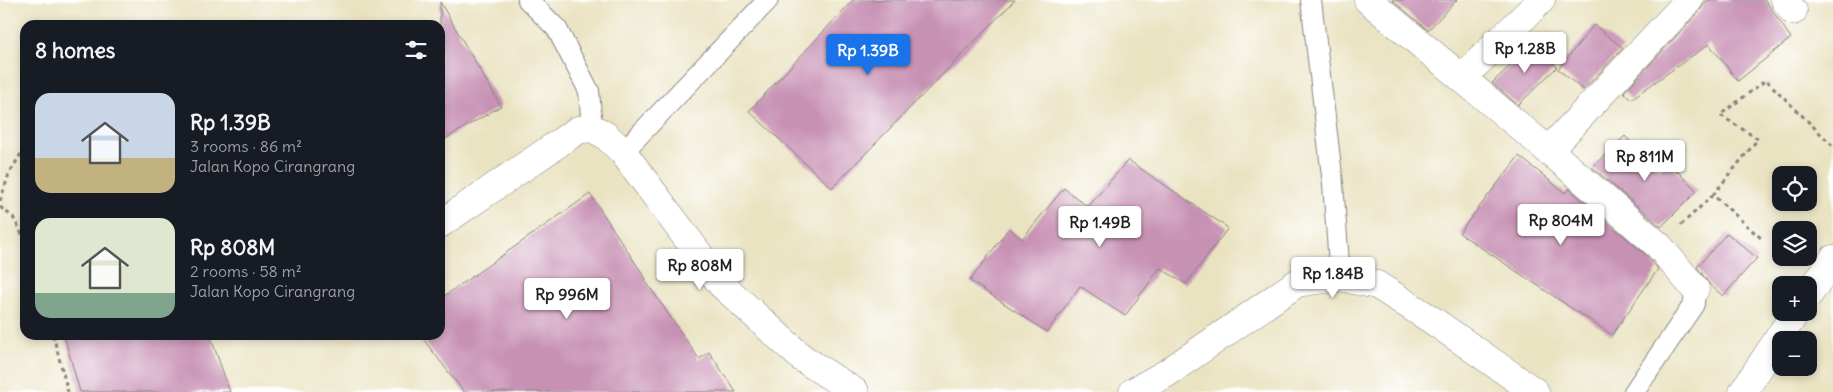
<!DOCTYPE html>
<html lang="en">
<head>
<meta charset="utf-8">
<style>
	body { margin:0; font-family:Delius,sans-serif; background:#242831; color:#f1f3f6; height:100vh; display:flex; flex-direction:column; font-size:19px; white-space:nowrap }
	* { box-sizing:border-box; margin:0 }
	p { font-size:16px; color:#9ea1a6 }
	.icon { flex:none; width:28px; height:28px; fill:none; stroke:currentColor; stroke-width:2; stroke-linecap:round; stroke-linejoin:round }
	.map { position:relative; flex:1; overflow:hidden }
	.drawer { position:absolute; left:20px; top:20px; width:425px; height:320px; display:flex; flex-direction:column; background:#171b24; border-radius:15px; box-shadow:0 2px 8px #0003 }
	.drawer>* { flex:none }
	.buttons { position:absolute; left:1772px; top:166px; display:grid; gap:10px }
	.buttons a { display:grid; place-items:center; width:45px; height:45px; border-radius:10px; background:#171b24; box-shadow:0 2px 8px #0003; font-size:25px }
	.price { position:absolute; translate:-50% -42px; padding:0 11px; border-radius:5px; background:#fff; color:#222; font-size:16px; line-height:32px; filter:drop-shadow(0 1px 2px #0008) }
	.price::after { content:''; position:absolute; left:50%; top:30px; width:15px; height:11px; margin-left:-8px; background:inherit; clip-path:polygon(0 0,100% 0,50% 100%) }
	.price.selected { background:#1a73e8; color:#fff }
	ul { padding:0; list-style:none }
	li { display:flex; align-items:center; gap:15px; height:125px; padding:0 15px }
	li span { display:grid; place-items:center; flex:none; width:140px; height:100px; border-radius:15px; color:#555 }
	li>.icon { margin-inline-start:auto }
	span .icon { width:60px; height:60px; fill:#fffc; stroke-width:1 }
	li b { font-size:21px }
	h2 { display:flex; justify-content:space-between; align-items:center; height:60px; padding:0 15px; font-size:21px }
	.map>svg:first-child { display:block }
	.building { fill:#c791b4 }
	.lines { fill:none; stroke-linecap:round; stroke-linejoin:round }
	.lane-casing { stroke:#86827e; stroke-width:22 }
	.street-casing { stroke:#86827e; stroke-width:29 }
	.path { stroke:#86827e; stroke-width:3; stroke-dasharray:4 4; stroke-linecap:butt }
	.lane { stroke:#fff; stroke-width:20 }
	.street { stroke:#fff; stroke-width:28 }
</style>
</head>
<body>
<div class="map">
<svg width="1833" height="392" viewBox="0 0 1833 392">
	<rect width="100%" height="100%" fill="#fff"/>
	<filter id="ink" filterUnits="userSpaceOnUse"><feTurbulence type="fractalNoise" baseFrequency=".02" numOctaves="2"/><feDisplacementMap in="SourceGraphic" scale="10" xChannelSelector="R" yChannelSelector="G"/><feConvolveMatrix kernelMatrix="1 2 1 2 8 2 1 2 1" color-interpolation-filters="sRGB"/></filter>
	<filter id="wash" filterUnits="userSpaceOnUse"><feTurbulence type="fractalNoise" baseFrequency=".0096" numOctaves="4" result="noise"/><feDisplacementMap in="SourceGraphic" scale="20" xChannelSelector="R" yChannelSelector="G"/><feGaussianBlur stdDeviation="1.12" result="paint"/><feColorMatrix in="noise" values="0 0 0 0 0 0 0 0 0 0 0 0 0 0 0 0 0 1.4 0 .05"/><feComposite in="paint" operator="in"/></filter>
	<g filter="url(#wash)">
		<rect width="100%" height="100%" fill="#eae3c2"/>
		<g id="blocks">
			<g class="building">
				<path d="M853 0H1015L832 188 749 111Z"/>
				<path d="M1392 0H1457L1428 30Z"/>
				<path d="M1708 0H1765L1791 38 1738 81 1709 44 1631 99 1624 92 1700 11 1704 3Z"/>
				<path d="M440 2 501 106 440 142Z"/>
				<path d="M1594 25 1623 48 1583 90 1558 69Z"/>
				<path d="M1534 43 1557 67 1518 105 1492 83Z"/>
				<path d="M1625 136 1659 170 1668 162 1697 191 1661 227 1592 167Z"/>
				<path d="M1519 156 1565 193 1569 189 1648 257 1658 269 1612 335 1459 233Z"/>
				<path d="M1128 160 1228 228 1186 284 1160 268 1125 316 1080 286 1047 332 970 281 1009 228 1022 239 1064 188 1088 207Z"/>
				<path d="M590 194 646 279 645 280 699 359 709 352 736 392H464L420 335H440V299Z"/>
				<path d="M1727 233 1757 258 1723 296 1710 285 1697 267Z"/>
				<path d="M64 335H210L230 392H80Z"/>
			</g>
		</g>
	</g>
	<g filter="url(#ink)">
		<use href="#blocks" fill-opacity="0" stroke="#86827e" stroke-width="1"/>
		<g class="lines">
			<defs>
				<g id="lane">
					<path d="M528 0 557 29 589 91 592 128"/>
					<path d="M1311 0 1333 184 1340 277"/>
					<path d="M623 152 768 0"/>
					<path d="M1634 392 1694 304 1695 289"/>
				</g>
				<g id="street">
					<path d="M1368 0 1560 160 1659 246 1695 289"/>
					<path d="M1785 0 1793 11"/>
					<path d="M1462 78 1541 0"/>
					<path d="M1548 151 1689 0"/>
					<path d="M440 224 578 130 592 128 605 135 623 152 721 284 802 358 855 392"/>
					<path d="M1809 294 1833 259"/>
					<path d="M1133 392 1167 373 1297 283 1340 277 1377 285 1432 320 1535 392"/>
					<path d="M1743 392 1796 312"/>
				</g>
			</defs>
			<use href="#lane" class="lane-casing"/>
			<use href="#street" class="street-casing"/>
			<g class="path">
				<path d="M1713 195 1758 139 1720 115 1766 80 1833 146"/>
				<path d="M0 201 9 174 25 147"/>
				<path d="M0 207 13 217 25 240"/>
				<path d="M1681 225 1713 195 1763 240"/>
				<path d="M53 335 68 392"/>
			</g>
			<use href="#lane" class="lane"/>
			<use href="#street" class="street"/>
		</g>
	</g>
</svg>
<div class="buttons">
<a><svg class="icon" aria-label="locate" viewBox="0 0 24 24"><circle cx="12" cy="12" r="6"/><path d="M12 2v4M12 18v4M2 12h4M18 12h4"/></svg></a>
<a><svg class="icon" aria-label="layers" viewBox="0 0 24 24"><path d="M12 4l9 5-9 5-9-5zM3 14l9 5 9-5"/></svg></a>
<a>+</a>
<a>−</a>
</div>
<b class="price" style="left:1525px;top:74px">Rp 1.28B</b>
<b class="price selected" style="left:868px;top:76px">Rp 1.39B</b>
<b class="price" style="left:1645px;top:182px">Rp 811M</b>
<b class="price" style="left:1561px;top:246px">Rp 804M</b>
<b class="price" style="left:1100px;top:248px">Rp 1.49B</b>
<b class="price" style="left:700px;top:291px">Rp 808M</b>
<b class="price" style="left:1333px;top:299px">Rp 1.84B</b>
<b class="price" style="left:567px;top:320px">Rp 996M</b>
<section class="drawer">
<h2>8 homes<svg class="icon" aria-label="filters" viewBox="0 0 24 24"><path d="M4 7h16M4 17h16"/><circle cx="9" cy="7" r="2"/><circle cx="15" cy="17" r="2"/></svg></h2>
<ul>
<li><span style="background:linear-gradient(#c9d6e8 65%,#c2b280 0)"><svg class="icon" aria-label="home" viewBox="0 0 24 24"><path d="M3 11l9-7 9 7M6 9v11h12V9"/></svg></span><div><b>Rp 1.39B</b><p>3 rooms · 86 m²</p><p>Jalan Kopo Cirangrang</p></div></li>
<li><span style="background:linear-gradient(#dfe7d0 75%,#7fa58c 0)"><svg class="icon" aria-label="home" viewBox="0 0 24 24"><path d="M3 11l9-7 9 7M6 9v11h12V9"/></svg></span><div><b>Rp 808M</b><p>2 rooms · 58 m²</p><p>Jalan Kopo Cirangrang</p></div></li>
</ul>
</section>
</div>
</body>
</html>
